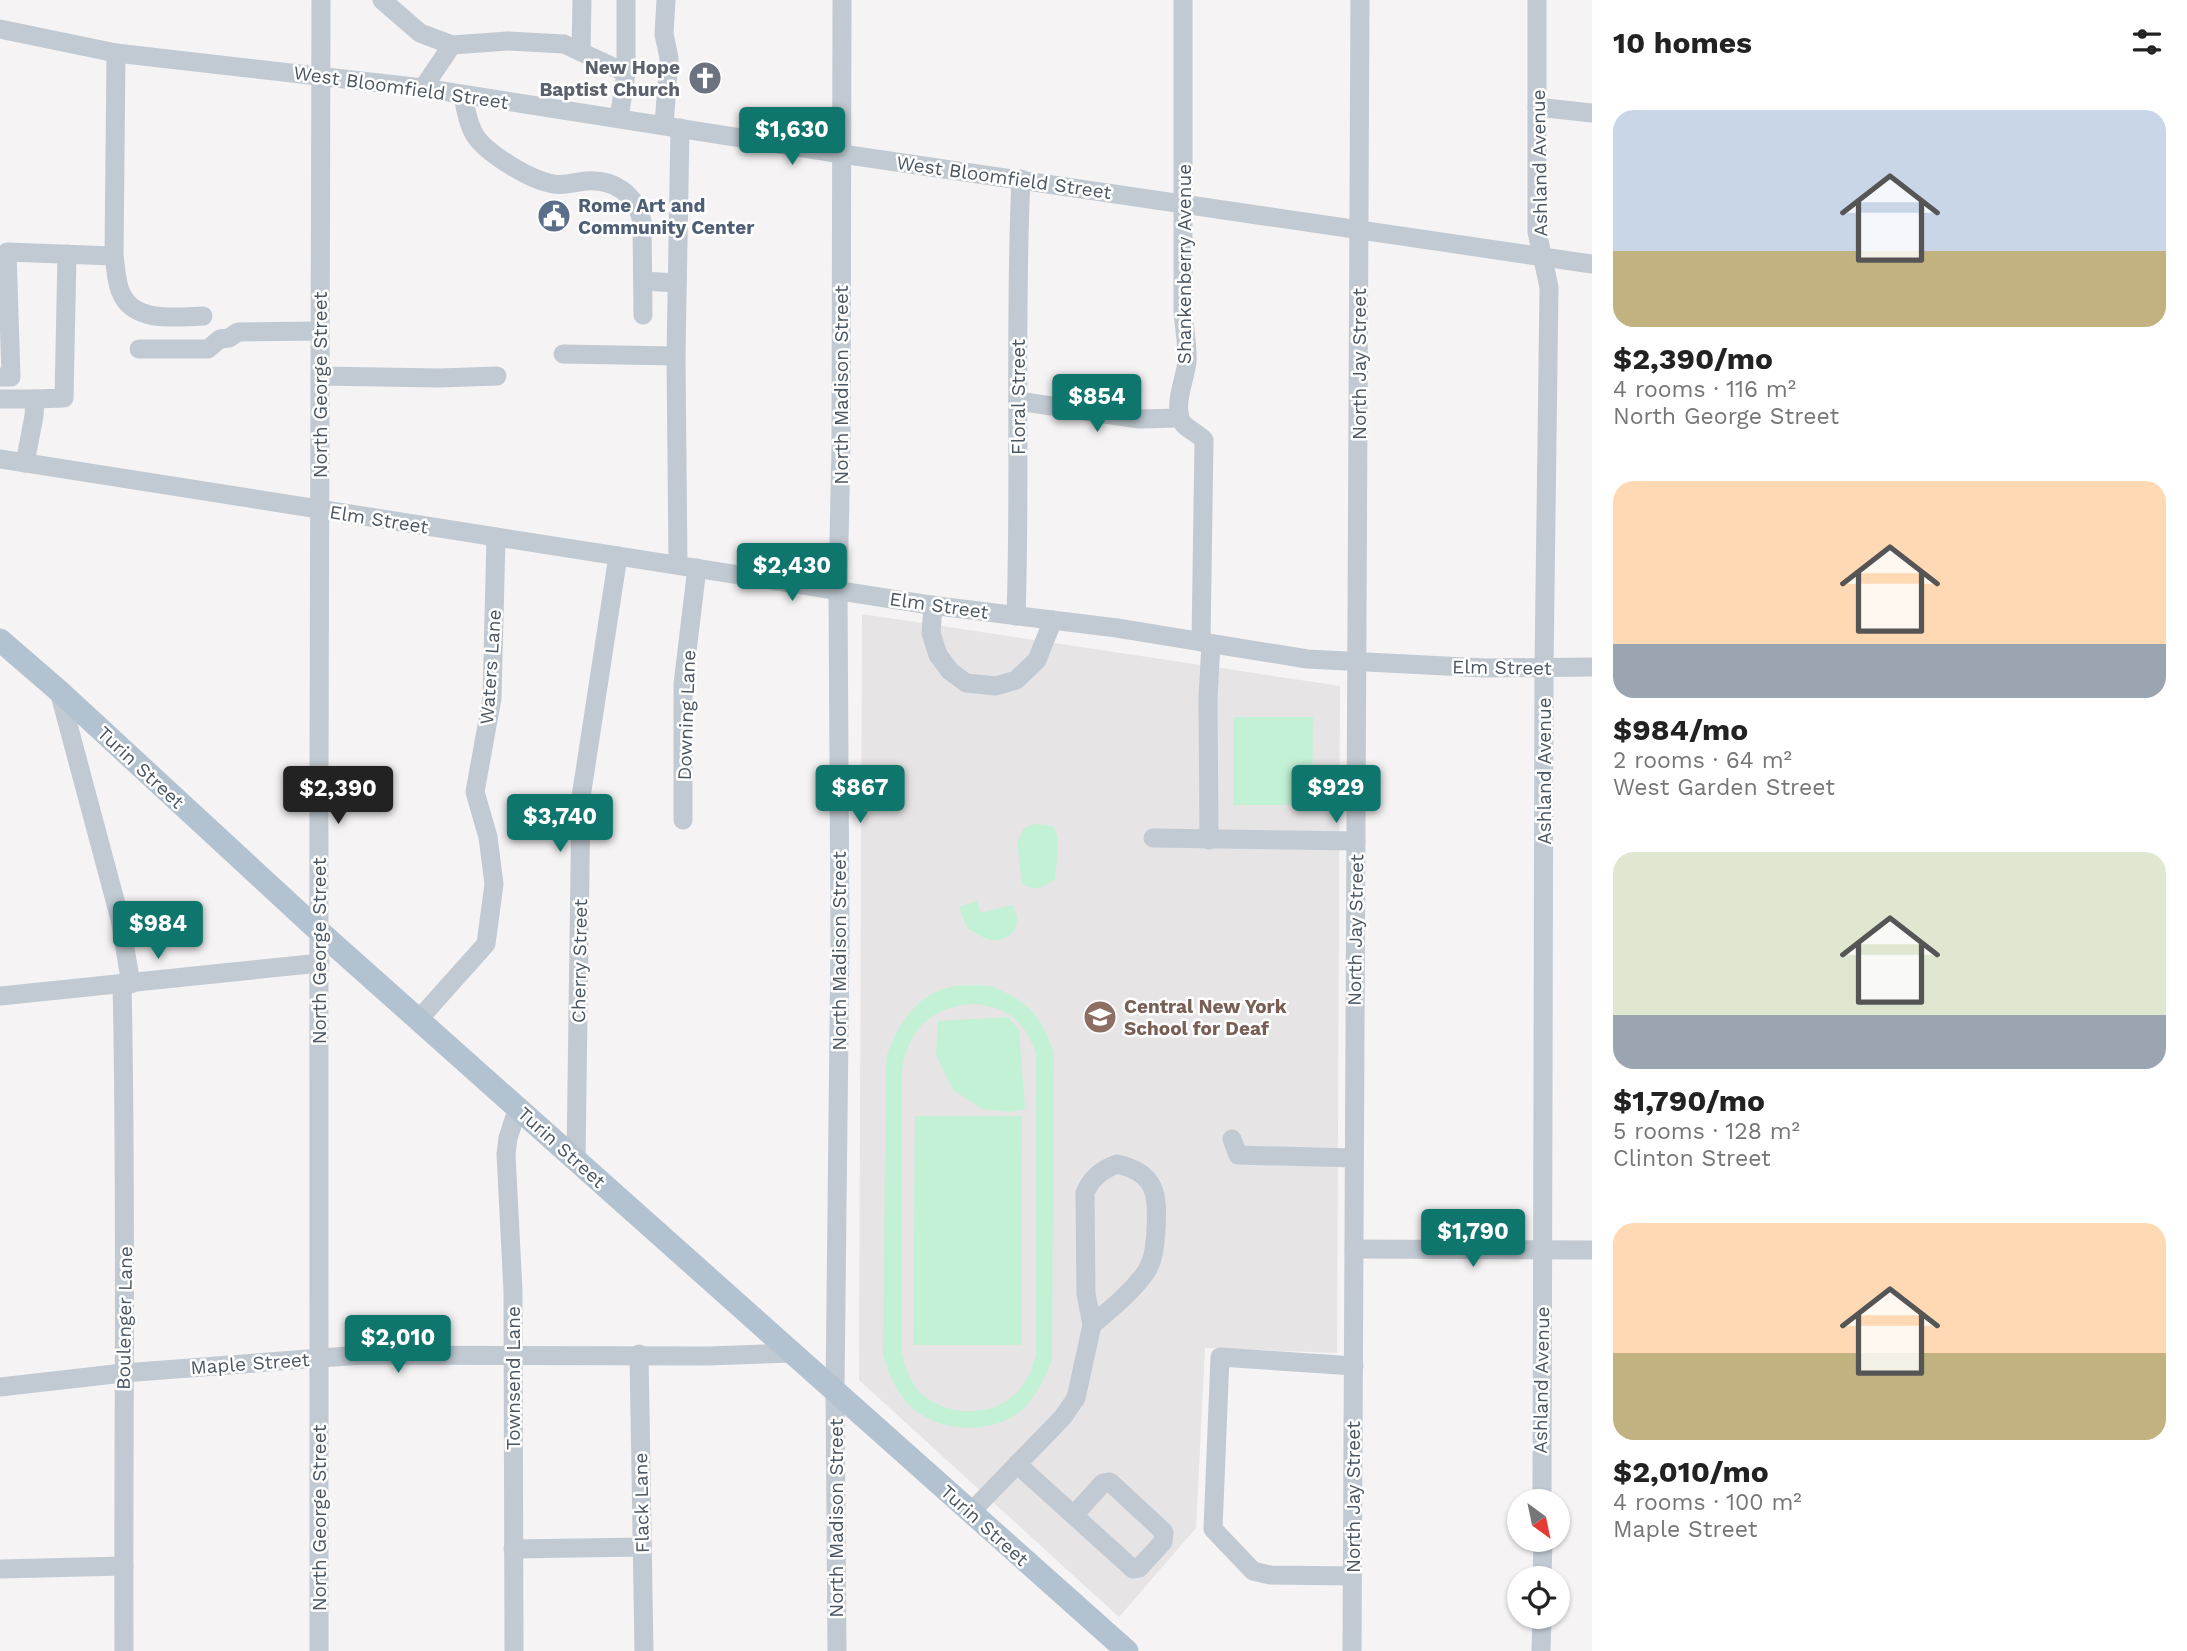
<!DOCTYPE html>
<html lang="en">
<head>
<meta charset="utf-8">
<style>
	body { margin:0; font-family:"Work Sans",sans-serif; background:#f6f6f6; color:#222; height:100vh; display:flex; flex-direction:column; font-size:26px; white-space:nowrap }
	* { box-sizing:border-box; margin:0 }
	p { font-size:23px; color:#767676 }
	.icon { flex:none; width:38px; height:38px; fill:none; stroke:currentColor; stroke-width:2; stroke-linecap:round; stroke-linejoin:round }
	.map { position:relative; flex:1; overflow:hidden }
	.side { display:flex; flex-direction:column; background:#fff; width:595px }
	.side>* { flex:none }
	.needle { width:46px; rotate:147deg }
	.controls { position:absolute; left:1507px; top:1489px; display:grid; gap:14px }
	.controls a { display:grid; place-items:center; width:63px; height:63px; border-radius:50%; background:#fff; box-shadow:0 2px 5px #0004; font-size:35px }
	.price { position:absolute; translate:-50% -60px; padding:0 16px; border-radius:7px; background:#0f766e; color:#fff; font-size:23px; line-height:46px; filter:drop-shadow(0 2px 4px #0008) }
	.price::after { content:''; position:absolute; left:50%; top:42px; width:21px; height:16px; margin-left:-10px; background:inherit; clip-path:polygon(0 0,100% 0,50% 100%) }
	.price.active { background:#222; color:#fff }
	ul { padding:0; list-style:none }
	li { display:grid; align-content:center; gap:14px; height:371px; padding:0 21px }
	li span { display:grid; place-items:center; height:217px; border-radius:21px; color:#555 }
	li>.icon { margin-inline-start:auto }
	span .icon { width:126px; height:126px; fill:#fffc; stroke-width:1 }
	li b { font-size:30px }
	h2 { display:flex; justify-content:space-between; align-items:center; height:84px; padding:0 21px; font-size:30px }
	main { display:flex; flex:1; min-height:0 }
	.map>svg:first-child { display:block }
	.education { fill:#e6e4e5 }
	.green { fill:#c3f1d5; fill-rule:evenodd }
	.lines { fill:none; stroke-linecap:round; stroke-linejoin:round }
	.minor { stroke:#c1cad2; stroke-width:19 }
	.major { stroke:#b3c2d1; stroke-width:23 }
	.labels { text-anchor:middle; stroke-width:5; stroke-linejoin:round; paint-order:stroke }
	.worship-label { font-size:19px; font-weight:bold; fill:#5b616d; stroke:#fff; text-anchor:end }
	.street-label { font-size:19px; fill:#4a5661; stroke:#fff }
	.service-label { font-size:19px; font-weight:bold; fill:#4e5e75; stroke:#fff; text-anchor:start }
	.education-label { font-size:19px; font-weight:bold; fill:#785e54; stroke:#fff; text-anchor:start }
</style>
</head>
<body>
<main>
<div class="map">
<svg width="1592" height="1651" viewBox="0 0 1592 1651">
	<rect width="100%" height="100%" fill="#f5f3f3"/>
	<path class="education" d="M862 614 1340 686 1337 1353 1205 1348 1196 1528 1119 1617 859 1380Z"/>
	<g class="green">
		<path d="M1233 717H1313L1312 805H1233Z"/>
		<path d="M1035 824 1053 826C1062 837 1056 865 1055 879 1042 889 1036 891 1022 884L1017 842 1024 828Z"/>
		<path d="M977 901 981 913 1012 905C1024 921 1014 941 993 940 985 940 974 932 967 928L959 907Z"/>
		<path d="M990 986C1028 1000 1041 1016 1054 1053L1052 1360C1045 1378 1038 1393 1025 1407 999 1433 949 1434 919 1413 899 1400 890 1377 883 1355L886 1058C896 1027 916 994 951 987 963 984 978 986 990 986ZM973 1004C1007 1006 1024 1021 1036 1053V1354C1032 1372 1024 1388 1009 1399 982 1419 937 1414 916 1388 909 1378 905 1365 901 1353V1076C906 1033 928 1007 973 1004Z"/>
		<path d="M1008 1017 1019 1030 1025 1109 1010 1112 982 1109 953 1090 936 1055 938 1021Z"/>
		<path d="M915 1116H1022L1021 1345H913Z"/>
	</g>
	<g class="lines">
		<g class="minor">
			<path d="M382 0 420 33 452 45"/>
			<path d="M1183 0V311C1184 327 1188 346 1187 362 1185 379 1175 400 1180 418 1182 427 1198 433 1204 440L1201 642"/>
			<path d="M1537 0V232L1549 287 1544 667 1542 1502"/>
			<path d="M0 29 116 53 423 88 842 154 1592 264"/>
			<path d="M581 52 582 0"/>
			<path d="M423 88 452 45 508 41 564 44 626 73"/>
			<path d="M463 96C466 110 468 125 476 137 489 155 532 181 554 184 565 186 575 182 586 181 615 179 635 194 642 221L643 315"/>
			<path d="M1537 107 1592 113"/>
			<path d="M619 118 626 73V0"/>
			<path d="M664 125 669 58 664 34 666 0"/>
			<path d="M114 256C116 268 116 284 122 295 136 323 177 317 203 316"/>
			<path d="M643 281 677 283"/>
			<path d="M139 349H208L220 339 229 338 238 332 320 331"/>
			<path d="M563 354 676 356"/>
			<path d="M320 376 439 378 497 376"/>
			<path d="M0 377H11L7 252 114 256 116 53"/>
			<path d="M0 399H35L34 416 25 463"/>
			<path d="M35 399 64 398 67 254"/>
			<path d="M1018 401 1139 419 1179 418"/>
			<path d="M0 459 930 605 1117 628 1307 659 1485 668 1592 667"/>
			<path d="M678 565 676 356 680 128"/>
			<path d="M933 605 931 633 938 655 950 671 966 683 996 686 1016 680 1037 660 1053 620"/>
			<path d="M1016 616C1021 470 1014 325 1021 179"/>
			<path d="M59 691 120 919 131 984"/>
			<path d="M683 820V684L697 568"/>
			<path d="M1153 838 1356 841"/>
			<path d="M1209 840 1208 697 1211 644"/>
			<path d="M122 984C127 1206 123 1429 124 1651"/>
			<path d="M0 996 320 963"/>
			<path d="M419 1019 486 944 494 884 488 837 475 792 492 698 496 537"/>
			<path d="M1232 1139 1238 1155 1354 1158"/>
			<path d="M576 1159 581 797 618 556"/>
			<path d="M1117 1164C1157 1173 1158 1195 1156 1230 1155 1244 1154 1260 1146 1272 1131 1293 1111 1309 1092 1325L1086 1294 1085 1193C1091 1178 1103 1169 1117 1164Z"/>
			<path d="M1354 1249 1592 1250"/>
			<path d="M639 1354 644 1651"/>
			<path d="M0 1387 123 1373 361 1355 708 1356 794 1353"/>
			<path d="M1017 1464 1133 1569 1139 1568 1163 1542 1164 1532 1110 1482 1103 1483 1074 1515"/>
			<path d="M971 1512 1063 1417 1076 1398 1092 1325"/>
			<path d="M513 1549 642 1547"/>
			<path d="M0 1569 124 1566"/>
			<path d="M1352 1576 1270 1575 1253 1571 1213 1529 1220 1357 1354 1366"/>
			<path d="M1542 1578 1543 1540"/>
			<path d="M319 1651C318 1101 319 550 321 0"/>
			<path d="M514 1651 513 1291 506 1154 508 1138 518 1107"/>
			<path d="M837 1651 835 1390 840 940 838 590 841 446 842 0"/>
			<path d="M1352 1651 1360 0"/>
			<path d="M1541 1651 1542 1617"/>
		</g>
		<path class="major" d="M0 640 59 691 320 932 1127 1651"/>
	</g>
	<defs>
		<symbol id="church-disc" viewBox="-11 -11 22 22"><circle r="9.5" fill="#6b7280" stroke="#fff"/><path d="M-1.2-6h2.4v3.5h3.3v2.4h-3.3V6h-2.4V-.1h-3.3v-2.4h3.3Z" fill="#fff"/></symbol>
		<symbol id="civic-disc" viewBox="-11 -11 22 22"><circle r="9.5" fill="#5c6f8a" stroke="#fff"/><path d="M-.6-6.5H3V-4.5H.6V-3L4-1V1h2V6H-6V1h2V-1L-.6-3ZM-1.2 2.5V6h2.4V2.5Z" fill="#fff"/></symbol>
		<symbol id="school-disc" viewBox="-11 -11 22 22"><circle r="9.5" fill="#8d6e63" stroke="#fff"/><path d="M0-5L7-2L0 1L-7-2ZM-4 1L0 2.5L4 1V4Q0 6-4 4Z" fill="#fff"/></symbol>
	</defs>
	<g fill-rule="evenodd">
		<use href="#church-disc" x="686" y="59" width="38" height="38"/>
		<use href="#civic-disc" x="535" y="197" width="38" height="38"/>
		<use href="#school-disc" x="1081" y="998" width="38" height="38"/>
	</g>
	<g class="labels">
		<g class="worship-label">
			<text x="680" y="74">New Hope<tspan x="680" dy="22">Baptist Church</tspan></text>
		</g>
		<g class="street-label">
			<text transform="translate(401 87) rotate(8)" y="7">West Bloomfield Street</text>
			<text transform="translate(1539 163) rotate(-91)" y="7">Ashland Avenue</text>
			<text transform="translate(1004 177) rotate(8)" y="7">West Bloomfield Street</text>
			<text transform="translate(1184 264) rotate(-90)" y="7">Shankenberry Avenue</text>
			<text transform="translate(1359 364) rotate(-90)" y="7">North Jay Street</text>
			<text transform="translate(320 385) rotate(-90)" y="7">North George Street</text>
			<text transform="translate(841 385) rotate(-90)" y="7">North Madison Street</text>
			<text transform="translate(1018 397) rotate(-90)" y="7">Floral Street</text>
			<text transform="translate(379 519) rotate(9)" y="7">Elm Street</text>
			<text transform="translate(939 605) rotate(8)" y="7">Elm Street</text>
			<text transform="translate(490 667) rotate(-86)" y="7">Waters Lane</text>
			<text transform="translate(1502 667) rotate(1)" y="7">Elm Street</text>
			<text transform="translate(686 715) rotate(-88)" y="7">Downing Lane</text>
			<text transform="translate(141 767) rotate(43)" y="7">Turin Street</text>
			<text transform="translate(1544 771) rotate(-90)" y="7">Ashland Avenue</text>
			<text transform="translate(1355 930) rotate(-89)" y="7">North Jay Street</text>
			<text transform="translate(319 951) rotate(-90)" y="7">North George Street</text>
			<text transform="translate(839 951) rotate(-90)" y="7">North Madison Street</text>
			<text transform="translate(579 961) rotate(-89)" y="7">Cherry Street</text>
			<text transform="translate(562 1147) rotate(42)" y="7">Turin Street</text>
			<text transform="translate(124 1318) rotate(-89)" y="7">Boulenger Lane</text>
			<text transform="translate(250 1363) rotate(-4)" y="7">Maple Street</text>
			<text transform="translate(513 1378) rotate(-90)" y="7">Townsend Lane</text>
			<text transform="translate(1541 1380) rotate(-89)" y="7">Ashland Avenue</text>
			<text transform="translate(1353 1497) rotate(-90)" y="7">North Jay Street</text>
			<text transform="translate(641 1503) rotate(-91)" y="7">Flack Lane</text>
			<text transform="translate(319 1518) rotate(-90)" y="7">North George Street</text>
			<text transform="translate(836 1518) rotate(-90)" y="7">North Madison Street</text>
			<text transform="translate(985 1525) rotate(42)" y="7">Turin Street</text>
		</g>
		<g class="service-label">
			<text x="578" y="212">Rome Art and<tspan x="578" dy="22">Community Center</tspan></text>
		</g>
		<g class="education-label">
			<text x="1124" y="1013">Central New York<tspan x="1124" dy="22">School for Deaf</tspan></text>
		</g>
	</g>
</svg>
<div class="controls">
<a><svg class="needle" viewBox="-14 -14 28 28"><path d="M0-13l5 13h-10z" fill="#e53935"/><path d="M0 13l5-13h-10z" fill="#767676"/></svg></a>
<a><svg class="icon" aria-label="locate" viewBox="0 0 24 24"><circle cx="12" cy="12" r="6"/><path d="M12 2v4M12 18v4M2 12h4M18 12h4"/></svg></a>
</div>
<b class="price" style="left:792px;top:167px">$1,630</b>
<b class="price" style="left:1097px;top:434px">$854</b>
<b class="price" style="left:792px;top:603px">$2,430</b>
<b class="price" style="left:860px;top:825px">$867</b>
<b class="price" style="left:1336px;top:825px">$929</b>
<b class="price active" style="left:338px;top:826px">$2,390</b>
<b class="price" style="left:560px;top:854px">$3,740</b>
<b class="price" style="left:158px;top:961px">$984</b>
<b class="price" style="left:1473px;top:1269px">$1,790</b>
<b class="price" style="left:398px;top:1375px">$2,010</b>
</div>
<section class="side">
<h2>10 homes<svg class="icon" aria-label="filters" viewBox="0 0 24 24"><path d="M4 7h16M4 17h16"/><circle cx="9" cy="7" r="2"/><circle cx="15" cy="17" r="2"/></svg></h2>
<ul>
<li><span style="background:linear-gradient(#c9d6e8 65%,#c2b280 0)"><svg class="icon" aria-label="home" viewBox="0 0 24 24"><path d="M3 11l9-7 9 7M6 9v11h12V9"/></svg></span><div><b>$2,390/mo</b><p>4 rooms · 116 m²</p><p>North George Street</p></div></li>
<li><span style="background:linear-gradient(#ffd9b3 75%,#9aa5b1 0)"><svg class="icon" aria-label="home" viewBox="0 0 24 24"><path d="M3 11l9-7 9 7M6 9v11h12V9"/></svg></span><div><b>$984/mo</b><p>2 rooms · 64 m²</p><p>West Garden Street</p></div></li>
<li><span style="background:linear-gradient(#dfe7d0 75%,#9aa5b1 0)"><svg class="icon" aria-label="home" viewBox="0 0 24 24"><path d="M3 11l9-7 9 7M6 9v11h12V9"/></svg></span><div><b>$1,790/mo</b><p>5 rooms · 128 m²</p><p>Clinton Street</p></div></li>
<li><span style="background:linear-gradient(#ffd9b3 60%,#c2b280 0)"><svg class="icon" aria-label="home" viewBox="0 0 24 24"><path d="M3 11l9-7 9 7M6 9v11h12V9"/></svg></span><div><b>$2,010/mo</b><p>4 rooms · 100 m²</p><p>Maple Street</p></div></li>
</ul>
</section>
</main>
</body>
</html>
